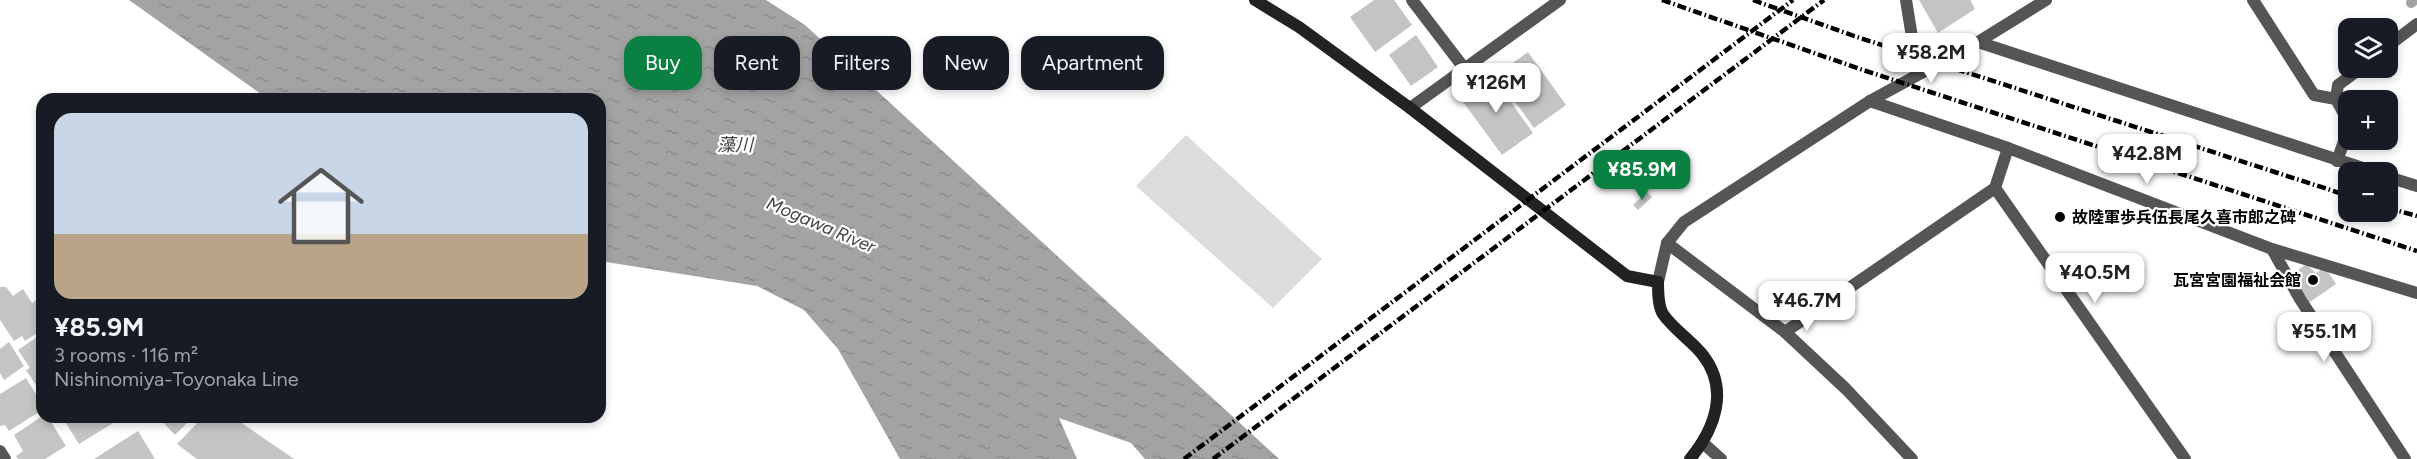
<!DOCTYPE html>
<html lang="en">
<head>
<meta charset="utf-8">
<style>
	body { margin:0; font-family:Figtree,"Noto Sans JP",sans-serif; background:#20242c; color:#f1f3f6; height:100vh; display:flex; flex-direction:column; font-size:22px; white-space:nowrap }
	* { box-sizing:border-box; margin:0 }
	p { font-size:20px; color:#9ea1a6 }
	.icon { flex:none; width:33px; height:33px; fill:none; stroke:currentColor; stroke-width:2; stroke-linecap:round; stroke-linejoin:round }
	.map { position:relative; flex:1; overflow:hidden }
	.panel { position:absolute; left:36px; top:93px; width:570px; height:330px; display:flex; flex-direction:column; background:#171b24; border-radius:18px; box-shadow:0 3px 9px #0003 }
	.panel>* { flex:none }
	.guide { position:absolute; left:624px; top:36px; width:570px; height:54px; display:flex; gap:12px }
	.controls { position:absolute; left:2338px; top:18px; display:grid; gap:12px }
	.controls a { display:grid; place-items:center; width:60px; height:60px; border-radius:12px; background:#171b24; box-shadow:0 3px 9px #0003; font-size:30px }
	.price { position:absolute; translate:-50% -51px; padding:0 14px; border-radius:12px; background:#fff; color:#222; font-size:20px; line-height:39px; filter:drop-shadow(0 2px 3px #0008) }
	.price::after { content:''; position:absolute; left:50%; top:36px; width:18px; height:14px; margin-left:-9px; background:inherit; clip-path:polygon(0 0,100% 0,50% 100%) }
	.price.active { background:#0b8043; color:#fff }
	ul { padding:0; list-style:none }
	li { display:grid; align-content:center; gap:12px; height:318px; padding:0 18px }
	li span { display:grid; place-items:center; height:186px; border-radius:18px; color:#555 }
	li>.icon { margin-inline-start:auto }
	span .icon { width:108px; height:108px; fill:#fffc; stroke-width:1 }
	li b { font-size:26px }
	.tag { padding:0 21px; border-radius:18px; background:#171b24; box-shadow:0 3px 9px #0003; font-size:21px; line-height:54px }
	.tag.active { background:#0b8043; color:#fff }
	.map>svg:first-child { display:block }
	.green { fill:#dcdcdc }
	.water { fill:url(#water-ripples) }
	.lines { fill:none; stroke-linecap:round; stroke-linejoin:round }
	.stream { stroke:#a3a3a3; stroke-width:10 }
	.building { fill:#c4c4c4 }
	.minor { stroke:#555; stroke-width:12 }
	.tertiary { stroke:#555; stroke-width:12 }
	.secondary { stroke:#222; stroke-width:12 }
	.rail { stroke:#000; stroke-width:4.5; stroke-dasharray:9 3 1.5 3; stroke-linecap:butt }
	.poi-dot { fill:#000; stroke:#fff; stroke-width:2 }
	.labels { text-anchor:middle; stroke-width:4.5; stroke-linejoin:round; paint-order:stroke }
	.poi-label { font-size:16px; font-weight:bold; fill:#000; stroke:#fff; text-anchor:start }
	.water-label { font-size:18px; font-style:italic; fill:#444; stroke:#fff }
</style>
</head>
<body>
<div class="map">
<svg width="2417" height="459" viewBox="0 0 2417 459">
	<defs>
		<pattern id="water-ripples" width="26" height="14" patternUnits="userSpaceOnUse" patternTransform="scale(1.5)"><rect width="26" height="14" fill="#a3a3a3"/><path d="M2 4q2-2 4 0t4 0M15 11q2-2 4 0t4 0" fill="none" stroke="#8b8b8b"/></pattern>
	</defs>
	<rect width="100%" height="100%" fill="#fff"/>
	<path class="green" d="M1186 135 1322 259 1273 308 1136 186Z"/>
	<path class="water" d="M129 0H766L805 25 1279 459H1145L1131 443 1059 418 1077 459H900L838 349 804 310 757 286 600 261V99H268Z"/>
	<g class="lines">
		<path class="stream" d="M2411 3 2415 0"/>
	</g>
	<g class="building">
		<path d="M1374 0H1394L1412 25 1375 52 1350 17Z"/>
		<path d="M1919 0H1970L1975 9 1938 33Z"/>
		<path d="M1416 35 1438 67 1411 86 1389 55Z"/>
		<path d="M1528 52 1566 105 1534 128 1496 75Z"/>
		<path d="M1490 73 1533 133 1502 155 1458 95Z"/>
		<path d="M1647 192 1652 197 1638 210 1633 205Z"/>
		<path d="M2306 264 2316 273 2325 267 2336 284 2307 304 2289 277Z"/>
		<path d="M0 287H6L13 296 23 289 32 303 42 296V330L25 341 22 336 14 341 0 320Z"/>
		<path d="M37 337 42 340V386L38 388 26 370 30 368 18 350Z"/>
		<path d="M9 342 24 366 4 380 0 373V349Z"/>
		<path d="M26 378 42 404V410L9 431 5 425 0 426V394Z"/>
		<path d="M41 417H48L66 446 45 459H18L16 456 23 451 14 435Z"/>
		<path d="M62 417H123L79 444Z"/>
		<path d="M158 417H193L175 435Z"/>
		<path d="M203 417H233L294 459H197L177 444Z"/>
		<path d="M138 431 155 459H94Z"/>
	</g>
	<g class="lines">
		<g class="minor">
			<path d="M1412 0 1464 68"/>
			<path d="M1906 0 1918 74"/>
			<path d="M2253 0 2314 95 2336 99"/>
			<path d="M1978 42 2375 172"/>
			<path d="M2388 46 2417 24"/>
			<path d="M1870 101 2008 148 2272 249 2417 293"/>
			<path d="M1410 108 1560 0"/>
			<path d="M2349 123 2336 99 2338 85 2361 68"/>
			<path d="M2008 148 1995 188 2185 459"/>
			<path d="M2337 161 2349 127"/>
			<path d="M2388 177 2417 186"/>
			<path d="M1667 243 1785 332 1846 389 1912 459"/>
			<path d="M2272 249 2300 299 2405 459"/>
			<path d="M1658 282 1667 243 1684 222 1870 101 1978 42 2046 0"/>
			<path d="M1785 332 1995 188"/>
			<path d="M0 451 5 459"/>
		</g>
		<path class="tertiary" d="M1703 443 1721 459"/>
		<path class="secondary" d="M1255 0 1299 27 1410 108 1627 276 1658 282C1658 292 1658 306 1663 314 1673 329 1691 340 1702 354 1730 389 1715 429 1690 459"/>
		<g class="rail">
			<path d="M1662 0 1860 69 2417 251"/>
			<path d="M1753 0 1854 36 2349 196"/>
			<path d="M2388 208 2417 216"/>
			<path d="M1184 459 1793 0"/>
			<path d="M1213 459 1824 0"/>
		</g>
	</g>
	<g class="poi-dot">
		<circle cx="2060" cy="217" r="6"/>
		<circle cx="2313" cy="280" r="6"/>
	</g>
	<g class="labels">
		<g class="poi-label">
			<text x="2072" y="223">故陸軍歩兵伍長尾久喜市郎之碑</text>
			<text x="2301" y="286" text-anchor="end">瓦宮宮園福祉会館</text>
		</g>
		<g class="water-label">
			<text x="735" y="151">藻川</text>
			<text transform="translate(821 225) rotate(23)" y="6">Mogawa River</text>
		</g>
	</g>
</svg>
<div class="controls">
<a><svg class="icon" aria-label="layers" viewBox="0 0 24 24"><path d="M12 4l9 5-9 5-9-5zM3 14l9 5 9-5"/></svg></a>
<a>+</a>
<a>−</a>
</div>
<b class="price" style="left:1931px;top:84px">¥58.2M</b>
<b class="price" style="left:1496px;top:114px">¥126M</b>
<b class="price" style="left:2147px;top:185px">¥42.8M</b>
<b class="price active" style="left:1642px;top:201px">¥85.9M</b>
<b class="price" style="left:2095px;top:304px">¥40.5M</b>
<b class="price" style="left:1807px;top:332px">¥46.7M</b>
<b class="price" style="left:2324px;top:363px">¥55.1M</b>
<div class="guide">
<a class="tag active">Buy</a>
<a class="tag">Rent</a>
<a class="tag">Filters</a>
<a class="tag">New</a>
<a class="tag">Apartment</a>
</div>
<section class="panel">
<ul>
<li><span style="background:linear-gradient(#c9d6e8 65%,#b9a48a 0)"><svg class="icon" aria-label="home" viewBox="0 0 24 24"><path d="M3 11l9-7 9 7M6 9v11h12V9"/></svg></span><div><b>¥85.9M</b><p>3 rooms · 116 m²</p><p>Nishinomiya-Toyonaka Line</p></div></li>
</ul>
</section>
</div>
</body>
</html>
